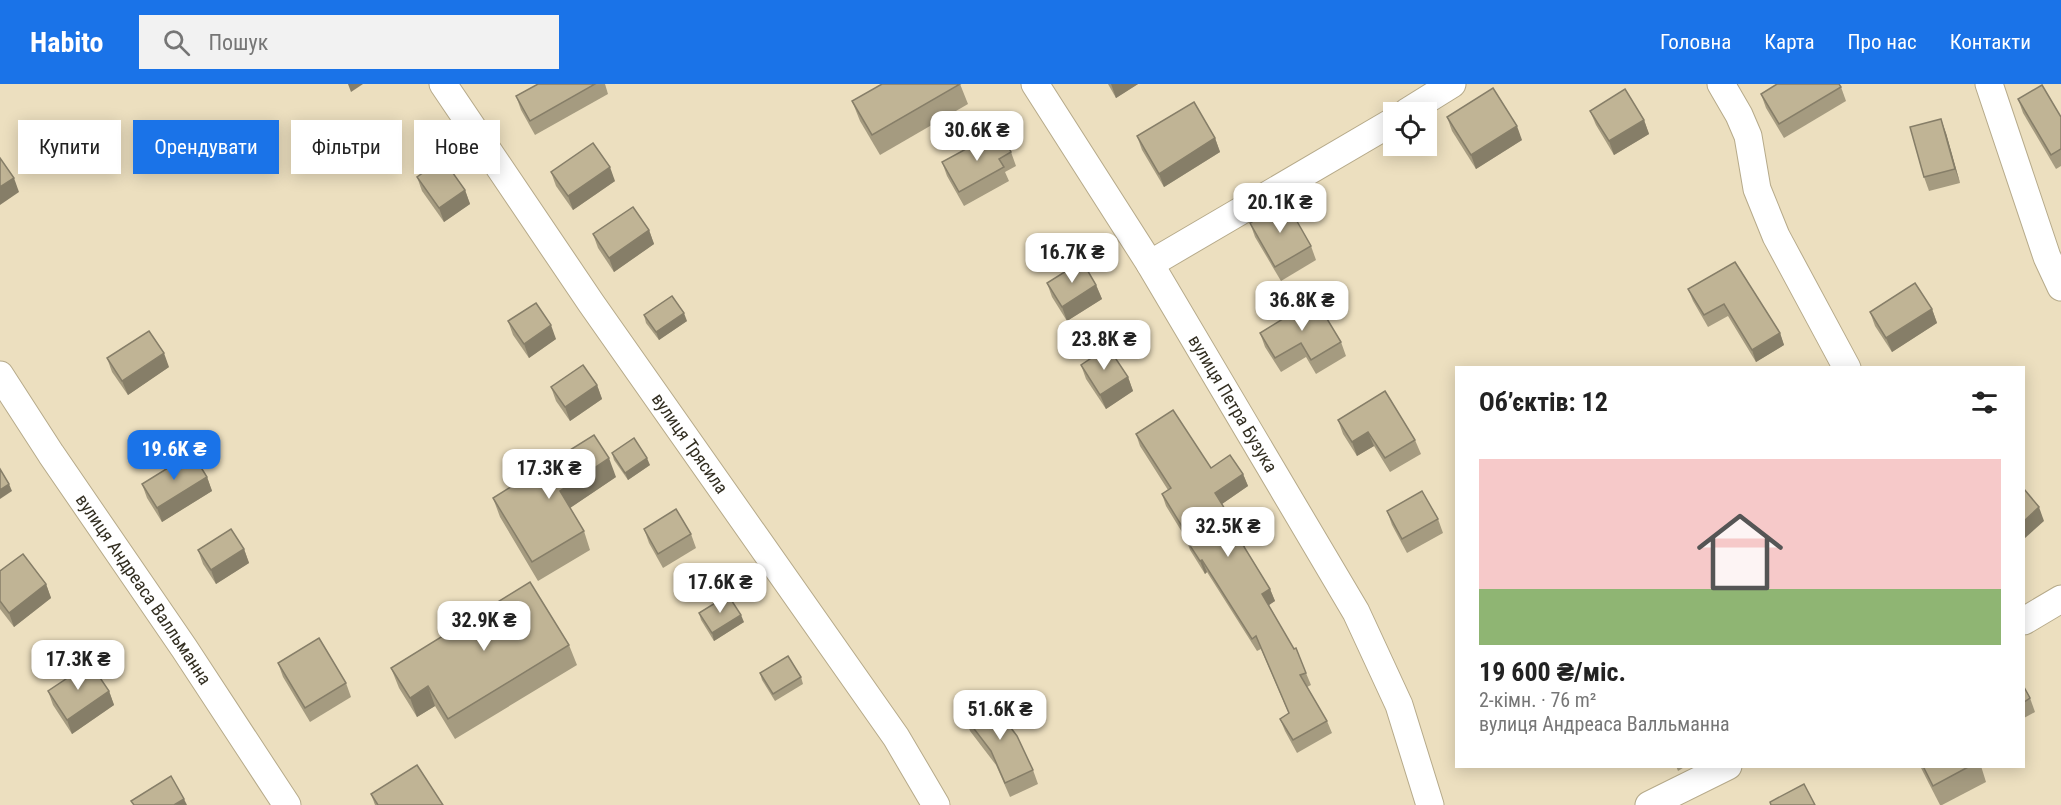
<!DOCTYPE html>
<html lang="uk">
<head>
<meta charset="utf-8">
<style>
	body { margin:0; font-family:"Roboto Condensed",sans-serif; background:#f2f2f2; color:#222; height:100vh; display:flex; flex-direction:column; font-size:22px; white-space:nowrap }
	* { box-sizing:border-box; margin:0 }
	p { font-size:20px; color:#767676 }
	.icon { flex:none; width:33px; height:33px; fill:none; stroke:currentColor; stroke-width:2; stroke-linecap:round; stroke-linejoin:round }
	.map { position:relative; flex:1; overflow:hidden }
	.drawer { position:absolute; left:1455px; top:282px; width:570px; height:402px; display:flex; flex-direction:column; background:#fff; border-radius:0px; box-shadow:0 3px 15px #0003 }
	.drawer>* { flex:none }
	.banner { position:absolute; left:18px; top:36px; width:570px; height:54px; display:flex; gap:12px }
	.tools { position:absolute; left:1383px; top:18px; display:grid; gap:12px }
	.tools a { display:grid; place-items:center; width:54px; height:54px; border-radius:0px; background:#fff; box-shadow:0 3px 15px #0003; font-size:30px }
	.price { position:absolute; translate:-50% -51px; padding:0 14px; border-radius:12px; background:#fff; color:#222; font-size:20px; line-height:39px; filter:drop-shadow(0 2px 3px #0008) }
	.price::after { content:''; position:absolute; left:50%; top:36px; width:18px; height:14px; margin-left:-9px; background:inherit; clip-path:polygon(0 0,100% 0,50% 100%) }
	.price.selected { background:#1a73e8; color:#fff }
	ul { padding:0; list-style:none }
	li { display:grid; align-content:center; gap:12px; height:318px; padding:0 24px }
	li span { display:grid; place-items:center; height:186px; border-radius:0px; color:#555 }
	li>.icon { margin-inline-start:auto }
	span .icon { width:108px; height:108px; fill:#fffc; stroke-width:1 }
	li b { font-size:26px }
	h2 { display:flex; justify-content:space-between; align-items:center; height:72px; padding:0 24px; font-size:26px }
	.chip { padding:0 21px; border-radius:0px; background:#fff; box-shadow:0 3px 15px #0003; font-size:21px; line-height:54px }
	.chip.selected { background:#1a73e8; color:#fff }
	header { display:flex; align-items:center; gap:36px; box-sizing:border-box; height:84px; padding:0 30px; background:#1a73e8; color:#fff }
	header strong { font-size:28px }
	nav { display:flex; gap:33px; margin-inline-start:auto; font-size:21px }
	.search { width:420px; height:54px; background:#f2f2f2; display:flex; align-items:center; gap:15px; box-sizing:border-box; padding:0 21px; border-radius:0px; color:#767676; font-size:22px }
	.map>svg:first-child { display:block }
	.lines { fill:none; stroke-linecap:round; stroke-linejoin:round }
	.minor-casing { stroke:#b6aa8a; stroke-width:29 }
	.minor { stroke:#fff; stroke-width:27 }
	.wall { fill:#a59b80 }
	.shaded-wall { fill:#867e68 }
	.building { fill:#c0b495; stroke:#867e68; stroke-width:1.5 }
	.labels { text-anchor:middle; stroke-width:6; stroke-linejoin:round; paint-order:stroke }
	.street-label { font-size:18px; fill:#322e21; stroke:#f9edcb }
</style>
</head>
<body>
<header>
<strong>Habito</strong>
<div class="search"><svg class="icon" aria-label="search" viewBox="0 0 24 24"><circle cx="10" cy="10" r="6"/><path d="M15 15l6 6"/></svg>Пошук</div>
<nav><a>Головна</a><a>Карта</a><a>Про нас</a><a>Контакти</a></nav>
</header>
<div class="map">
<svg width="2061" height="721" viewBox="0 0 2061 721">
	<rect width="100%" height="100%" fill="#ecdfbf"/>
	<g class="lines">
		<defs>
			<g id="minor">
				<path id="s1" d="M443 0 591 219 896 653 936 721"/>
				<path id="s2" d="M1035 0 1150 180 1356 528 1399 621 1430 721"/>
				<path d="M1721 0 1739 31 1748 52 1757 105 1776 152 1847 284"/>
				<path d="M1989 0 2047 173 2061 203"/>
				<path d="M1407 28 1452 0"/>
				<path d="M1150 180 1394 37"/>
				<path id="s3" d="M0 291 51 370 184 564 287 721"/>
				<path d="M2024 537 2061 515"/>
				<path d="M1649 721 1728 682"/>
			</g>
		</defs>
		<use href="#minor" class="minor-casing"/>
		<use href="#minor" class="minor"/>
	</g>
	<g class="wall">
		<path d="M538 0H605L608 10 535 51 521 26 516 12Z"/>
		<path d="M960 0 968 20 880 71 860 37 852 17Z"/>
		<path d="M1108 0H1138L1116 14Z"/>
		<path d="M1841 3 1846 17 1784 54 1766 24 1761 10Z"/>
		<path d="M2018 15 2061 33V82L2056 85 2023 29Z"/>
		<path d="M1590 27 1644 36 1649 50 1614 71 1596 41Z"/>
		<path d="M1447 33 1522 56 1476 85 1452 47Z"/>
		<path d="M1946 49 1960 99 1929 107 1924 93Z"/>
		<path d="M1137 52 1215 54 1220 68 1164 103 1142 66Z"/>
		<path d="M1011 68 1016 82 1005 88 1009 97 964 122 947 92 942 78Z"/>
		<path d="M551 88 615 97 573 126 556 102Z"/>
		<path d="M417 93 465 106 470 120 444 138 422 107Z"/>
		<path d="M1250 139 1311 162 1316 176 1281 197 1255 153Z"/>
		<path d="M649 146 654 160 614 188 598 164 593 150Z"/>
		<path d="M1735 178 1780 249 1784 261 1756 278 1728 232 1708 243 1693 217 1688 205Z"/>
		<path d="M1047 199 1096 201 1102 215 1067 237 1052 213Z"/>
		<path d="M1932 225 1937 239 1892 268 1875 242 1870 228Z"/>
		<path d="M644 231 687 237 659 256 646 239Z"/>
		<path d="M508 237 556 255 529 274 513 251Z"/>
		<path d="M1260 249 1341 258 1346 272 1316 290 1306 273 1281 288 1265 263Z"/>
		<path d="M107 274 169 283 128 311 112 288Z"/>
		<path d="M1081 281 1128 293 1133 307 1106 325 1086 295Z"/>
		<path d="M597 301 602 315 570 337 556 317 551 303Z"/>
		<path d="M1338 336 1415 356 1421 370 1390 388 1374 362 1357 372 1343 350Z"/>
		<path d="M1136 350 1211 384 1243 390 1248 402 1222 420 1245 464 1270 505 1275 517 1269 521 1306 589 1311 601 1307 603 1327 637 1332 649 1297 669 1285 647 1280 635 1289 630 1261 565 1257 567 1207 488 1205 490 1190 466 1185 453 1166 422 1162 410 1168 406 1140 362Z"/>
		<path d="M612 369 650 381 628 396 614 376Z"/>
		<path d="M207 393 212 407 162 438 147 414 142 400Z"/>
		<path d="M616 393 570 424 584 447 590 466 538 497 500 433 493 414Z"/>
		<path d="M1387 427 1438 435 1443 449 1407 469 1392 441Z"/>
		<path d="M644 445 691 450 696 464 663 484 649 459Z"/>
		<path d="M244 465 249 479 216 500 203 480 198 466Z"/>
		<path d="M0 487 46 500 51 514 14 543 0 525Z"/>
		<path d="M699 529 744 538 714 557 701 536Z"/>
		<path d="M569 561 577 581 455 655 435 622 417 633 399 604 391 584Z"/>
		<path d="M278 579 346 599 351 613 310 638 283 593Z"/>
		<path d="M760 589 801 593 803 600 775 617 762 596Z"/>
		<path d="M2024 603 2030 614 2035 628 2024 634Z"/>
		<path d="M48 607H109L114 621 72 650 53 621Z"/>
		<path d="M965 633 1033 686 1038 700 1010 713 996 681 970 647Z"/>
		<path d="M1676 682H1686L1678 687Z"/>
		<path d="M1920 682H1981L1986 698 1942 721H1940Z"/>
		<path d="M371 710 443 721H375Z"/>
	</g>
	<g class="shaded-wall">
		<path d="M348 0H363L351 8Z"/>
		<path d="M1111 0H1138L1116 14Z"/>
		<path d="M1941 35 1946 49 1960 99 1955 85Z"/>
		<path d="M1644 36 1649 50 1614 71 1609 57Z"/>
		<path d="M1517 42 1522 56 1476 85 1471 71Z"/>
		<path d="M1215 54 1220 68 1164 103 1159 90Z"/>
		<path d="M610 83 615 97 573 126 568 112Z"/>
		<path d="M14 94 19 108 0 121V103Z"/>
		<path d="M465 106 470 120 444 138 439 124Z"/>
		<path d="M649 146 654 160 614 188 609 174Z"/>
		<path d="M1096 201 1102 215 1067 237 1062 223Z"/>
		<path d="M1932 225 1937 239 1892 268 1886 254Z"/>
		<path d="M684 229 687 237 659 256 656 248Z"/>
		<path d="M551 241 556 255 529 274 524 260Z"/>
		<path d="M1780 249 1784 261 1756 278 1752 266Z"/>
		<path d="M164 269 169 283 128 311 122 297Z"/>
		<path d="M1128 293 1133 307 1106 325 1100 311Z"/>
		<path d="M597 301 602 315 570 337 565 323Z"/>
		<path d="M1368 348 1374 362 1357 372 1352 358Z"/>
		<path d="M609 374 616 393 567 426 560 407Z"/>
		<path d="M647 374 650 381 628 396 625 389Z"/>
		<path d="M1243 390 1248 402 1219 422 1215 409Z"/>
		<path d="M207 393 212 407 162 438 157 424Z"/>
		<path d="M9 400 12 407 0 415V406Z"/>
		<path d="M2039 423 2044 437 2024 455V437Z"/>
		<path d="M1241 451 1245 463 1243 465 1238 453Z"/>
		<path d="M244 465 249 479 216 500 211 486Z"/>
		<path d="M1202 476 1207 488 1205 490 1200 477Z"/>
		<path d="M46 500 51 514 14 543 9 529Z"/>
		<path d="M1270 505 1275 517 1266 523 1262 510Z"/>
		<path d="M741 531 744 538 714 557 712 549Z"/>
		<path d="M428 602 435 622 417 633 410 614Z"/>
		<path d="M109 607 114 621 72 650 67 636Z"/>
		<path d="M184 715 187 721H174Z"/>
	</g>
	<g class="building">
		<path d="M538 0H595L530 37 516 12Z"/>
		<path d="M882 0H960L872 51 852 17Z"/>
		<path d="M1777 0H1839L1841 3 1779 40 1761 10Z"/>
		<path d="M2042 1 2061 33V65L2051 71 2018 15Z"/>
		<path d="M1493 4 1517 42 1471 71 1447 33Z"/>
		<path d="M1625 5 1644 36 1609 57 1590 27Z"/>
		<path d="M1194 18 1215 54 1159 90 1137 52Z"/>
		<path d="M1941 35 1955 85 1924 93 1910 43Z"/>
		<path d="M999 47 1011 68 999 75 1004 83 959 108 942 78Z"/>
		<path d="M593 59 610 83 568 112 551 88Z"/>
		<path d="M0 74 14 94 0 103Z"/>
		<path d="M443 75 465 106 439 124 417 93Z"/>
		<path d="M1286 118 1311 162 1275 183 1250 139Z"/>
		<path d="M633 123 649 146 609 174 593 150Z"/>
		<path d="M1082 177 1096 201 1062 223 1047 199Z"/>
		<path d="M1735 178 1780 249 1752 266 1724 220 1704 231 1688 205Z"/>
		<path d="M1915 199 1932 225 1886 254 1870 228Z"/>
		<path d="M672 212 684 229 656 248 644 231Z"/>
		<path d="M1315 215 1341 258 1311 276 1301 259 1275 274 1260 249Z"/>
		<path d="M536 219 551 241 524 260 508 237Z"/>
		<path d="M149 247 164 269 122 297 107 274Z"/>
		<path d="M1108 263 1128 293 1100 311 1081 281Z"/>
		<path d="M583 281 597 301 565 323 551 303Z"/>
		<path d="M1385 307 1415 356 1385 374 1368 348 1352 358 1338 336Z"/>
		<path d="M1173 326 1211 384 1230 371 1243 390 1215 409 1241 451 1238 453 1270 505 1262 510 1294 565 1296 564 1306 589 1300 591 1327 637 1293 656 1280 635 1289 629 1256 552 1252 555 1202 476 1200 477 1185 454 1188 452 1162 410 1171 404 1136 350Z"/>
		<path d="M594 351 609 374 560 407 584 447 532 478 493 414Z"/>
		<path d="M634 354 647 374 625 389 612 369Z"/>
		<path d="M192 369 207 393 157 424 142 400Z"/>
		<path d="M0 385 9 400 0 406Z"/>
		<path d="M2024 405 2039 423 2024 437Z"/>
		<path d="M1422 407 1438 435 1402 455 1387 427Z"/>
		<path d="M676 425 691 450 658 470 644 445Z"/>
		<path d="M231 445 244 465 211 486 198 466Z"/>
		<path d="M23 470 46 500 9 529 0 517V487Z"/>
		<path d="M530 498 569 561 448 635 428 602 410 614 391 584Z"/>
		<path d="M728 511 741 531 712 549 699 529Z"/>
		<path d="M319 554 346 599 305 624 278 579Z"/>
		<path d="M788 572 801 593 773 610 760 589Z"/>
		<path d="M90 579 109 607 67 636 48 607Z"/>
		<path d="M2024 603 2030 614 2024 618Z"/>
		<path d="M989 615 1017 652 1033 686 1005 699 991 667 965 633Z"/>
		<path d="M417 681 443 721H378L371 710Z"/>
		<path d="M1923 682H1970L1933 702Z"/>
		<path d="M171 692 184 715 174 721H134L131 717Z"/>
		<path d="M1804 700 1815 721H1771L1770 718Z"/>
	</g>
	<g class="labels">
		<g class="street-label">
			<text dy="6" stroke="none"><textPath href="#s2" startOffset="376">вулиця Петра Бузука</textPath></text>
			<text dy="6" stroke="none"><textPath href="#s1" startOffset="436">вулиця Трясила</textPath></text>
			<text dy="6" stroke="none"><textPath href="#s3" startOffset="258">вулиця Андреаса Валльманна</textPath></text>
		</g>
	</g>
</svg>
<div class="tools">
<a><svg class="icon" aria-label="locate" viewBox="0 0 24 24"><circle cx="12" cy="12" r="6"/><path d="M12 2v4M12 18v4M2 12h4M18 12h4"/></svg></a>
</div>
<b class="price" style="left:977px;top:78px">30.6K ₴</b>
<b class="price" style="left:1280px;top:150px">20.1K ₴</b>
<b class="price" style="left:1072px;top:200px">16.7K ₴</b>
<b class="price" style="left:1302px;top:248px">36.8K ₴</b>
<b class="price" style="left:1104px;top:287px">23.8K ₴</b>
<b class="price selected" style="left:174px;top:397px">19.6K ₴</b>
<b class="price" style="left:549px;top:416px">17.3K ₴</b>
<b class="price" style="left:1228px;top:474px">32.5K ₴</b>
<b class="price" style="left:720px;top:530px">17.6K ₴</b>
<b class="price" style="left:484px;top:568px">32.9K ₴</b>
<b class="price" style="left:78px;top:607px">17.3K ₴</b>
<b class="price" style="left:1000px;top:657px">51.6K ₴</b>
<div class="banner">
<a class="chip">Купити</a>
<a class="chip selected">Орендувати</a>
<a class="chip">Фільтри</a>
<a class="chip">Нове</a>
</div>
<section class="drawer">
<h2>Об’єктів: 12<svg class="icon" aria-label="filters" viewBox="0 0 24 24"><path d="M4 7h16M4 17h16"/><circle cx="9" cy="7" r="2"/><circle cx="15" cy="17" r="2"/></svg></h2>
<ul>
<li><span style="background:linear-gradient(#f6c9c9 70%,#8fb573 0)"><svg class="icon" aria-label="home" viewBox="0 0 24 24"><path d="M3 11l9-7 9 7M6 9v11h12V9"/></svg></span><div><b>19 600 ₴/міс.</b><p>2-кімн. · 76 m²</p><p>вулиця Андреаса Валльманна</p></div></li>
</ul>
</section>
</div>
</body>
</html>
